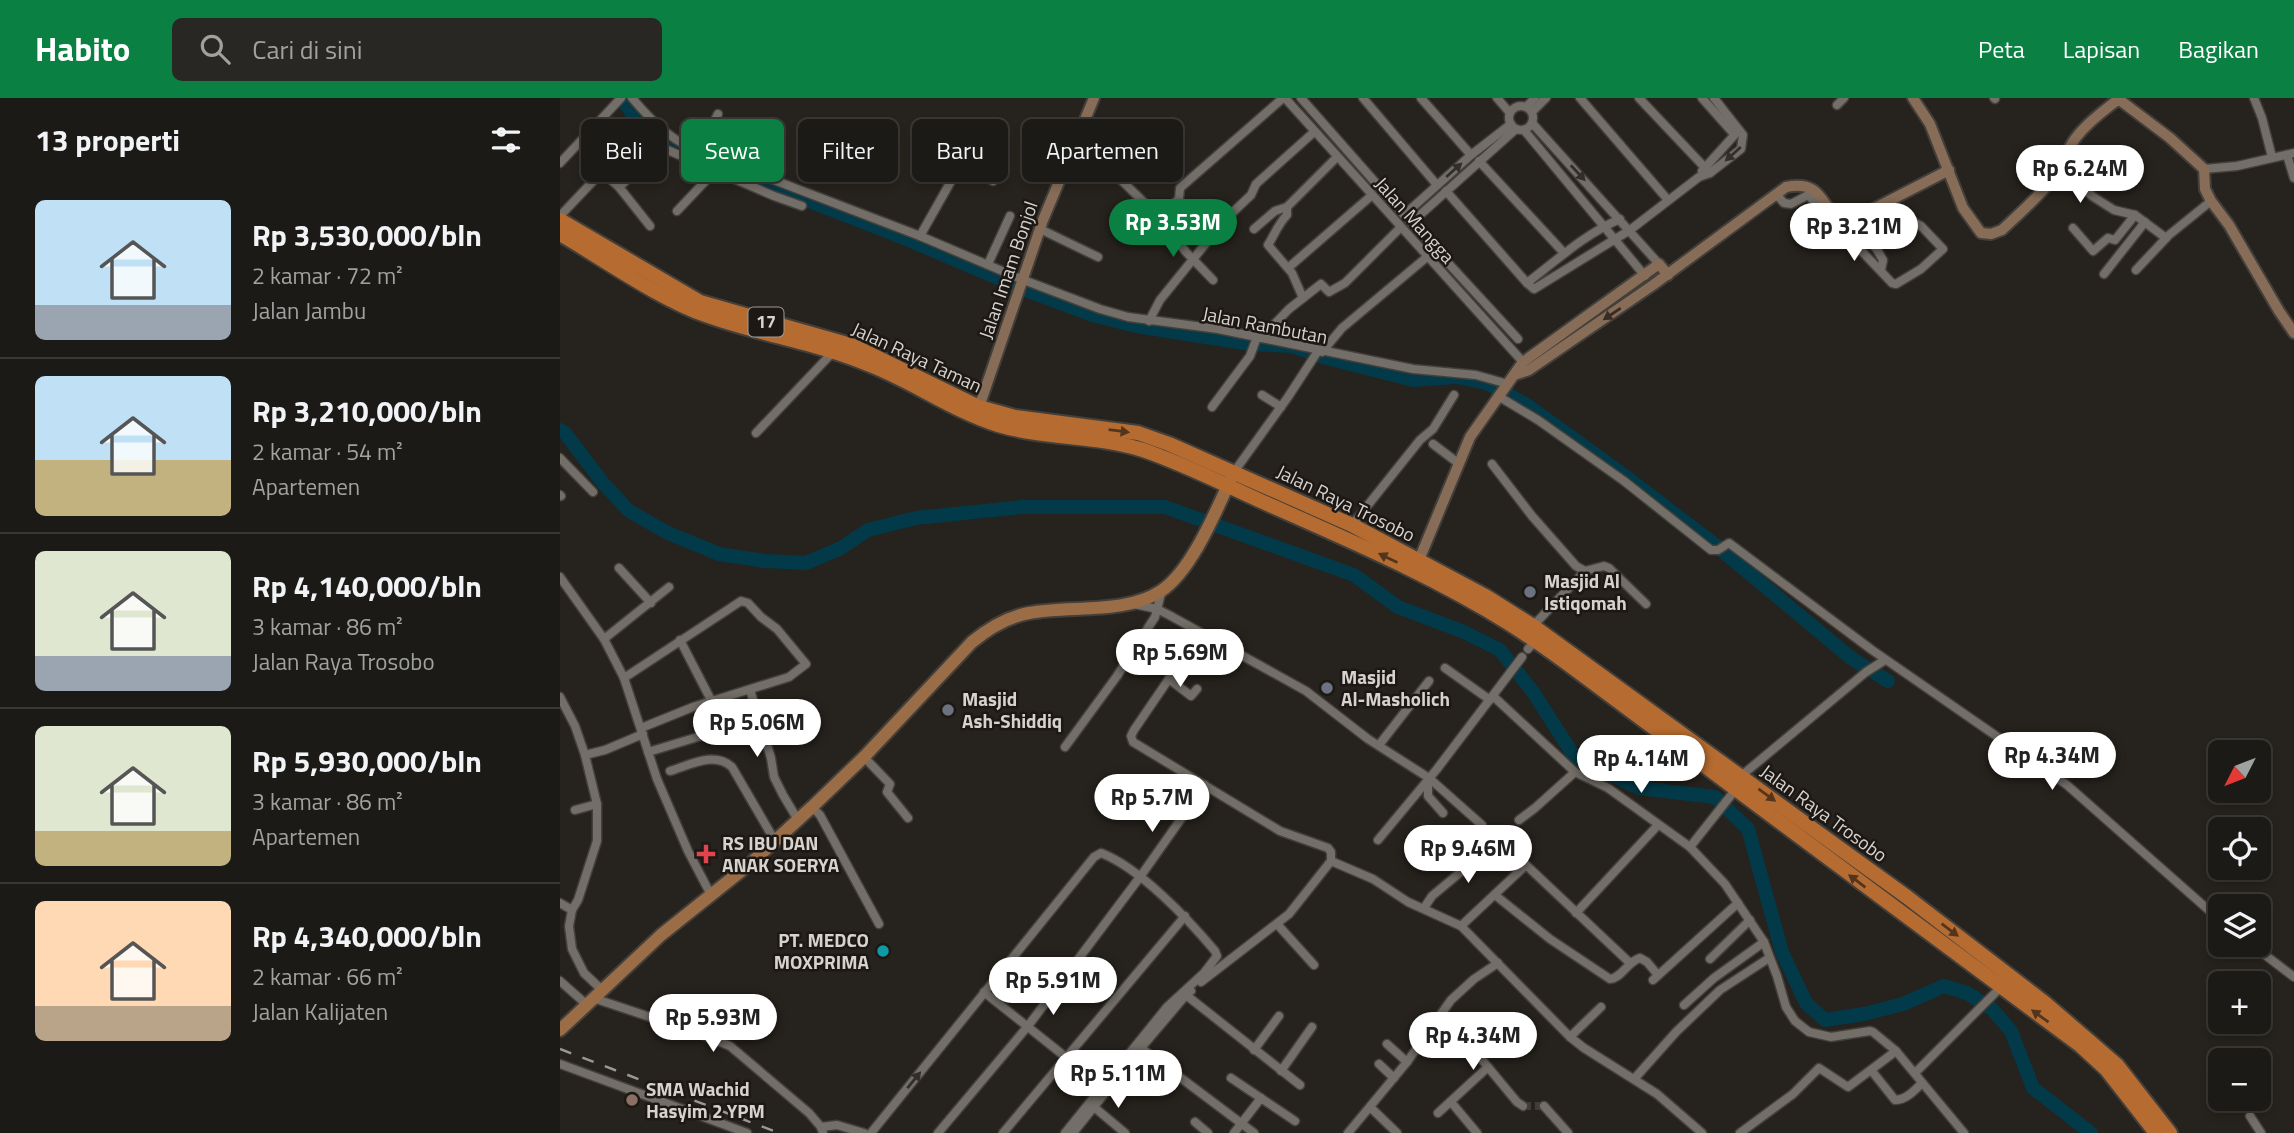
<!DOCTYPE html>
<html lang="id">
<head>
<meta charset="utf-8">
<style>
	body { margin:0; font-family:"Titillium Web",sans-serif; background:#292723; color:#f1f3f6; height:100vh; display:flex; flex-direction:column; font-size:26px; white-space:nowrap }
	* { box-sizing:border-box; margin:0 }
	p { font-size:23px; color:#a0a1a1 }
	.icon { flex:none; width:38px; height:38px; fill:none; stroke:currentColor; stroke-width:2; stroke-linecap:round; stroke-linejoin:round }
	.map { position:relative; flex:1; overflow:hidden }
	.panel { display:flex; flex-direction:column; background:#1c1a16; width:560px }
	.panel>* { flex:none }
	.banner { position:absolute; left:21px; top:21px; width:665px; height:63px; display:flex; gap:14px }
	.needle { width:46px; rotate:228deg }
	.tools { position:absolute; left:1648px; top:642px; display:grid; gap:14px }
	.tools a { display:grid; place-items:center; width:63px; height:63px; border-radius:10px; background:#1c1a16; box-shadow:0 4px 10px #0003,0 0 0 2px #3a3835; font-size:35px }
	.price { position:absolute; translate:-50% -60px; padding:0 16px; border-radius:24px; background:#fff; color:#222; font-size:23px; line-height:46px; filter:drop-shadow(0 2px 4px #0008) }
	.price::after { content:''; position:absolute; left:50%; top:42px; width:21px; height:16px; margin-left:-10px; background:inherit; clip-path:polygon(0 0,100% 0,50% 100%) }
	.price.selected { background:#0b8043; color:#fff }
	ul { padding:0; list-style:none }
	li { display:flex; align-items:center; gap:21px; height:175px; padding:0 35px }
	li+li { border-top:2px solid #3a3835 }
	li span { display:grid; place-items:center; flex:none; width:196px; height:140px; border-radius:10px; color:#555 }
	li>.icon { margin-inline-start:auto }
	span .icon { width:84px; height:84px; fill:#fffc; stroke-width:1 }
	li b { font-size:30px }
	h2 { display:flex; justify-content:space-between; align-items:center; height:84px; padding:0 35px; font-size:30px }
	.chip { padding:0 24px; border-radius:10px; background:#1c1a16; box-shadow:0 4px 10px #0003,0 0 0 2px #3a3835; font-size:24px; line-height:63px }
	.chip.selected { background:#0b8043; color:#fff }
	header { display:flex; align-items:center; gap:42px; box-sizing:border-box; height:98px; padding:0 35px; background:#0b8043; color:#fff }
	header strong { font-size:33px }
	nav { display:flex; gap:38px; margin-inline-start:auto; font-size:24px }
	.search { width:490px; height:63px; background:#292723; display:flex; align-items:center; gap:18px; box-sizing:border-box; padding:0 24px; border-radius:10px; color:#a0a1a1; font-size:26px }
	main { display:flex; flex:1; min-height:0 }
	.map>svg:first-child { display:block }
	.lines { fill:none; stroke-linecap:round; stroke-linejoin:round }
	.river { stroke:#033a49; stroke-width:14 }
	.street-tunnel { stroke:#403d38; stroke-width:8; stroke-dasharray:8 4; stroke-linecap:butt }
	.street-casing { stroke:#433f3b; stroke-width:11 }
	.secondary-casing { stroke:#433f3b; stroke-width:14 }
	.primary-casing { stroke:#433f3b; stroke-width:16 }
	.highway-casing { stroke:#433f3b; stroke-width:18 }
	.street { stroke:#736e68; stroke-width:8 }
	.secondary { stroke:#876d58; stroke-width:10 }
	.primary { stroke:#9b6d47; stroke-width:12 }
	.highway { stroke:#b66c31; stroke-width:14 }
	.rail { stroke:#9b9894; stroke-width:2.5; stroke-dasharray:12 12; stroke-linecap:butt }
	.oneway { fill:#322e29 }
	.oneway2 { fill:#382d25 }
	.oneway3 { fill:#53351e }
	.worship-dot { fill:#6b7280; stroke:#1d1814; stroke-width:2.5 }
	.health-dot { fill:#e0444e; stroke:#1d1814; stroke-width:2.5 }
	.culture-dot { fill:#0f9aa8; stroke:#1d1814; stroke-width:2.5 }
	.education-dot { fill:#8d6e63; stroke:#1d1814; stroke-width:2.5 }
	.labels { text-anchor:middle; stroke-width:5; stroke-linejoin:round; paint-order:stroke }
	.shield { fill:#1d1814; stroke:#9e9b97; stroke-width:2 }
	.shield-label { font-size:18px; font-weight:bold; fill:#d6d3cf }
	.street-label { font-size:19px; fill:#d6d3cf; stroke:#1d1814 }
	.poi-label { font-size:19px; font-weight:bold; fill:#d6d3cf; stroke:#1d1814; text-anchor:start }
</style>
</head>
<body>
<header>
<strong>Habito</strong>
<div class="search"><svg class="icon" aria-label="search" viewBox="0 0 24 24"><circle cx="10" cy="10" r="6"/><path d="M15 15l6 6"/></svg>Cari di sini</div>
<nav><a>Peta</a><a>Lapisan</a><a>Bagikan</a></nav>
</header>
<main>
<section class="panel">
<h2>13 properti<svg class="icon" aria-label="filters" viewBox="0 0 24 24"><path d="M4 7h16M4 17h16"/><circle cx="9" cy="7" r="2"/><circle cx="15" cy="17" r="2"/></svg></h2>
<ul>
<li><span style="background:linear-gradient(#bfe0f5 75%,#9aa5b1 0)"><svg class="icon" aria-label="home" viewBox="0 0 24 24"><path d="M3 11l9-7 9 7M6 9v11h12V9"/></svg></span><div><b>Rp 3,530,000/bln</b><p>2 kamar · 72 m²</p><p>Jalan Jambu</p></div></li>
<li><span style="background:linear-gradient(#bfe0f5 60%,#c2b280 0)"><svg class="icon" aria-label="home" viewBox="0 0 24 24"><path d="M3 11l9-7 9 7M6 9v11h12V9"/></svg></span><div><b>Rp 3,210,000/bln</b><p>2 kamar · 54 m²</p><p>Apartemen</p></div></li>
<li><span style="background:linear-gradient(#dfe7d0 75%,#9aa5b1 0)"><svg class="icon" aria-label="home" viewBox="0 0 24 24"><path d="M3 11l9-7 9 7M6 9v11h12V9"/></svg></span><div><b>Rp 4,140,000/bln</b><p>3 kamar · 86 m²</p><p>Jalan Raya Trosobo</p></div></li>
<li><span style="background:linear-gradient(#dfe7d0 75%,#c2b280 0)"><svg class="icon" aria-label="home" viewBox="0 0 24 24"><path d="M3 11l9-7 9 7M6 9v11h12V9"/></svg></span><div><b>Rp 5,930,000/bln</b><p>3 kamar · 86 m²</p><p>Apartemen</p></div></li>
<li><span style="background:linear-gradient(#ffd9b3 75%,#b9a48a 0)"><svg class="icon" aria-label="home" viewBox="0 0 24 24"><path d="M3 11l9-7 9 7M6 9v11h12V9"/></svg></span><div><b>Rp 4,340,000/bln</b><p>2 kamar · 66 m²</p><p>Jalan Kalijaten</p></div></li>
</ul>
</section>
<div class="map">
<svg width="1734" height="1035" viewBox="0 0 1734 1035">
	<rect width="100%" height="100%" fill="#26221d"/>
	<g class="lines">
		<g class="river">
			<path d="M61 0 76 21 115 51 344 140 468 193 532 217 576 228 690 246 731 248 763 259 853 282 896 279 927 285 967 307 1073 384 1154 446 1291 560 1328 583"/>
			<path d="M0 332 5 335 43 385 69 413 108 435 159 456 205 463 246 465 281 450 308 432 356 420 462 409H605L794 477 838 509 904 534 940 552 973 594 1016 661 1079 690 1155 699 1188 731 1222 854 1246 905 1265 922 1304 916 1343 906 1384 888 1407 895 1432 911 1451 933 1473 990 1531 1035"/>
		</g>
		<path class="street-tunnel" d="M963 1008H984"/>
		<defs>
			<g id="street">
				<path d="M72 0C90 21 107 39 133 51L360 138 461 181 540 211 568 219 658 231 853 271 916 277 948 286"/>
				<path d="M725 0 963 264"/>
				<path d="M741 0 844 117 958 241"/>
				<path d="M803 0 877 87"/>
				<path d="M861 0 911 57"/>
				<path d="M937 0 950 15"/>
				<path d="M1020 0 1108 102"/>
				<path d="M1079 0 1150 75"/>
				<path d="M1142 0 1174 36"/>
				<path d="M1434 0 1435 1"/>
				<path d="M1694 0 1702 20 1712 59"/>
				<path d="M1277 7 1284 0"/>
				<circle cx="961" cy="20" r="12"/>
				<path d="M966 9 975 0"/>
				<path d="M972 14 986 0"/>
				<path d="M972 25 1099 166"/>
				<path d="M964 32 1085 178"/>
				<path d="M516 42 550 66 556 77 599 119 626 154 653 182"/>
				<path d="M1727 57 1734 80"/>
				<path d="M153 59V47L148 36 158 16"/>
				<path d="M919 63 1004 155"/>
				<path d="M0 65 61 0"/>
				<path d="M401 65 433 83"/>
				<path d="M1502 69 1532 98 1554 112 1575 117 1606 140"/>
				<path d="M1644 71 1677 68 1734 55"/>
				<path d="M1142 73 1179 32"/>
				<path d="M42 74 59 89 90 128"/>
				<path d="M59 89 103 50 214 98 242 108"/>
				<path d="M886 93 967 185"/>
				<path d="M1216 96 1224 105 1231 106 1248 97 1332 185 1336 186 1361 171 1383 151 1361 128 1352 123 1316 150"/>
				<path d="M117 113 155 73"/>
				<path d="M844 117 911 57 951 26"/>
				<path d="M0 118 37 79 66 52 91 22"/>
				<path d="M599 119 619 101 620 90 723 0"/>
				<path d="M1060 121C1025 136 997 162 967 185L974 191 1070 132 1139 79 1150 75 1181 51 1183 37 1154 0"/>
				<path d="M851 125 956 31"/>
				<path d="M1513 130 1533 153 1548 140 1555 142 1575 117"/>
				<path d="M480 131 538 159"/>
				<path d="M694 131 715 113 727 109"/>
				<path d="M360 138 412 46"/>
				<path d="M1290 140 1297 136 1302 137 1316 150 1323 162 1321 172"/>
				<path d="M428 166 450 118"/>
				<path d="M728 170 811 98"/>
				<path d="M1576 172 1609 137 1651 103"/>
				<path d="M1544 176 1585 124"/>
				<path d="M743 200 732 175 708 147C715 136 718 126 727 117V109L777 59"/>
				<path d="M589 223 600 202 647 144 654 132 691 97 696 86 754 34"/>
				<path d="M701 240 729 211 761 186 769 194 785 185 840 130"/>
				<path d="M762 254 782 230 867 159"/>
				<path d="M702 297 721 309"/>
				<path d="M938 298 978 322 1064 383 1151 452H1158L1169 445 1312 552 1507 687 1661 823"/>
				<path d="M652 309 690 258 697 239"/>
				<path d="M196 335 274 253"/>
				<path d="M873 346 898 365"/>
				<path d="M0 360 33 394"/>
				<path d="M932 366 972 418 1016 468 1025 473 1044 468 1049 470 1086 506"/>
				<path d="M674 374 728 299 758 253"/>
				<path d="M0 397 1 398"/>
				<path d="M792 427 860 342 873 331 894 297"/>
				<path d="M59 470 91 505"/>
				<path d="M0 479 44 541 64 580 97 681 128 753 151 797"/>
				<path d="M574 506 597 511 609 517 746 593 808 641 869 680 922 727"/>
				<path d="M973 528 1025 473"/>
				<path d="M637 533 617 569 574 632 571 638 573 644 720 733 768 750 771 754V763L813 781 848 804 901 828 1010 939 1024 950 1097 996 1142 1035"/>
				<path d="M44 541 109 489"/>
				<path d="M120 542 152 604"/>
				<path d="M968 551 975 543"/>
				<path d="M885 570 930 602"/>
				<path d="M64 580 181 503 188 505 201 519 217 531 246 566 229 579 133 609 81 630"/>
				<path d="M609 581 631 598 637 591"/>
				<path d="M190 592 211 660 214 679 223 697 238 722"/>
				<path d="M933 598 1015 674 1048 690 1130 749 1165 786 1204 844 1217 878 1226 909 1235 923 1249 934 1271 939 1310 933 1313 934 1336 953 1404 1035"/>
				<path d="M0 599 15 628 25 657 37 706V743L18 802 12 812 9 828 12 851 24 875 42 892"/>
				<path d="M819 647 869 583"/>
				<path d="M505 649 557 578 595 519 602 492"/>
				<path d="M88 654 151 635"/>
				<path d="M25 657 45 652 83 636"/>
				<path d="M304 659 330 686 327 694 348 720"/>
				<path d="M110 673C130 667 154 653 172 669L215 743"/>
				<path d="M1181 678 1306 574 1325 562"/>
				<path d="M868 681V698L883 715"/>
				<path d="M252 709 260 717 319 826"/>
				<path d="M15 712 37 706"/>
				<path d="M959 722 975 710 1015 674"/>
				<path d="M818 742 877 671 962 559"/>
				<path d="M1130 749 1176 691"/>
				<path d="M935 797 990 841 1050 881C1062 880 1068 863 1080 860L1087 864 1098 877"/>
				<path d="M0 805 12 812"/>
				<path d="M864 810 872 798 933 747 939 744 966 767 1070 865"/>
				<path d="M1016 815 1098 727"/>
				<path d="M717 826 754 867"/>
				<path d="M901 828 966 767"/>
				<path d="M1692 847 1734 879"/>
				<path d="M1150 861 1190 822"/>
				<path d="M1093 882 1178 805"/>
				<path d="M0 883 26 906"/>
				<path d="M641 884 729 816 771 763"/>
				<path d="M631 893 626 897 740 987"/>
				<path d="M424 894 542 988"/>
				<path d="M33 900 135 934 170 948 249 1015 261 1029 263 1035"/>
				<path d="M1124 907 1154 880 1204 844"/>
				<path d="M883 915 957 1004 963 1008"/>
				<path d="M1010 939 1041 909"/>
				<path d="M827 946 847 964"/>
				<path d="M581 950 694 1035"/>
				<path d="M694 952 719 918"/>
				<path d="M0 966 187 1035"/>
				<path d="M819 966 834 980"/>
				<path d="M1311 972 1335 1002C1346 1002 1355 992 1362 985"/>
				<path d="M721 973 752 929"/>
				<path d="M1355 975 1441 889"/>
				<path d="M671 980 735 1023"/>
				<path d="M1075 980 1116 934 1160 892 1209 860"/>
				<path d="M891 1004 917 1035"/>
				<path d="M984 1008 1008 1035"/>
				<path d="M534 1009 565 1035"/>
				<path d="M810 1009 837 1035"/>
				<path d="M878 1015 928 969"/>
				<path d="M1690 1018 1701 1035"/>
				<path d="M635 1024 648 1035"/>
				<path d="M261 1029 277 1027 304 1035"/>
				<path d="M311 1035 534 759 541 755C580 770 628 821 655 853L657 858 644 875 607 909 505 1035"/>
				<path d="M378 1035 468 928 580 779 645 687"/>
				<path d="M443 1035 625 818"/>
				<path d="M513 1035 581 950 626 897"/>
				<path d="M674 1035 701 1000"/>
				<path d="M788 1035 847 964 891 902 914 881 938 865"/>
				<path d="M1180 1035 1233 996 1259 970 1288 989 1336 953"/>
			</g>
			<g id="secondary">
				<path d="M1353 0 1370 26 1403 110 1421 135 1431 136 1442 132C1459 116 1477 100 1492 82 1501 72 1505 61 1510 49 1519 31 1541 15 1556 3H1561L1610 40 1644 71 1645 91 1651 103 1669 127 1719 213 1734 235"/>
				<path d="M954 277 969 272 1093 187 1226 89C1269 80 1260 120 1288 124L1389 72"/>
				<path d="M417 315 483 122 534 0"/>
				<path d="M859 462 910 339 963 264 1099 166 1108 177"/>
			</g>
			<path id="primary" d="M0 932 101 837 191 765 252 709 304 659 412 544C429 530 447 519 469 515 511 507 564 517 601 493 633 472 658 408 674 374"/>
			<g id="highway">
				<path d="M0 122 140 204 294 248 419 309 455 319 578 335 609 346 792 427 927 499 973 528 1347 799 1485 905 1557 967 1610 1035"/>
				<path d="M0 136C45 162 99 201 148 218 201 237 258 245 310 267 354 284 393 313 438 327 485 341 536 337 583 352 627 367 669 389 712 408 793 444 875 479 950 526 975 542 1000 560 1024 578L1521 948 1546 971 1596 1035"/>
			</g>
		</defs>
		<use href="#street" class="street-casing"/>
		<use href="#secondary" class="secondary-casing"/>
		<use href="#primary" class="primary-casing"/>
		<use href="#highway" class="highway-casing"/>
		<use href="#street" class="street"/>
		<use href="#secondary" class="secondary"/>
		<use href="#primary" class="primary"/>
		<use href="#highway" class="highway"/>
		<path class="rail" d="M0 951 219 1035"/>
	</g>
	<defs><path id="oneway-solid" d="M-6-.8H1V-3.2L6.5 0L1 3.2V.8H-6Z" transform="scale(1.75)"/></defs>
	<g class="oneway">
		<use href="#oneway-solid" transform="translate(1173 56) rotate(138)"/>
		<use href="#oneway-solid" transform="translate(894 72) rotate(-42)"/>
		<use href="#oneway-solid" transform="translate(1018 75) rotate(47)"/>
		<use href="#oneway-solid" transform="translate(354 982) rotate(-51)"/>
	</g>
	<use class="oneway2" href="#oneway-solid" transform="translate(1052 216) rotate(146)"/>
	<g class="oneway3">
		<use href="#oneway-solid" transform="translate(559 333) rotate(7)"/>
		<use href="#oneway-solid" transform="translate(828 460) rotate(-154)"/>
		<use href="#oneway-solid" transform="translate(1207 697) rotate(36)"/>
		<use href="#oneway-solid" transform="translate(1297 783) rotate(-143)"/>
		<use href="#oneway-solid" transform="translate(1390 832) rotate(37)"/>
		<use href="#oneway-solid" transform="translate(1480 918) rotate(-144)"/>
	</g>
	<g class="worship-dot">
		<circle cx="970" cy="494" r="7"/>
		<circle cx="767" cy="590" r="7"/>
		<circle cx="388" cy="612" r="7"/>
	</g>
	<path class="health-dot" d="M142.5 745.5h7v7h7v7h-7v7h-7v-7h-7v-7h7z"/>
	<circle class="culture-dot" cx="323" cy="853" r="7"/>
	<circle class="education-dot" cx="72" cy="1002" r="7"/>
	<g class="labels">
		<rect class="shield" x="188.5" y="209.5" width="35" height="29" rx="5"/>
		<g class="shield-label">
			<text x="206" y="230">17</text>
		</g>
		<g class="street-label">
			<text transform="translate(855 122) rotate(48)" y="7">Jalan Mangga</text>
			<text transform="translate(448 172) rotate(-71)" y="7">Jalan Imam Bonjol</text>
			<text transform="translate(705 227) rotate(11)" y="7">Jalan Rambutan</text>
			<text transform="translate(357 259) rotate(25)" y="7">Jalan Raya Taman</text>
			<text transform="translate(786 405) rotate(26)" y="7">Jalan Raya Trosobo</text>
			<text transform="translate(1264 715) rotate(36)" y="7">Jalan Raya Trosobo</text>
		</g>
		<g class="poi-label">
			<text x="984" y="490">Masjid Al<tspan x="984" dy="22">Istiqomah</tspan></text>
			<text x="781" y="586">Masjid<tspan x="781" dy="22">Al-Masholich</tspan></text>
			<text x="402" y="608">Masjid<tspan x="402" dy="22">Ash-Shiddiq</tspan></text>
			<text x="162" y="752">RS IBU DAN<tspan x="162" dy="22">ANAK SOERYA</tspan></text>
			<text x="309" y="849" text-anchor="end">PT. MEDCO<tspan x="309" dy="22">MOXPRIMA</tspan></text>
			<text x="86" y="998">SMA Wachid<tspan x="86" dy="22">Hasyim 2 YPM</tspan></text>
		</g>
	</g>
</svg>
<div class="tools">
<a><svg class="needle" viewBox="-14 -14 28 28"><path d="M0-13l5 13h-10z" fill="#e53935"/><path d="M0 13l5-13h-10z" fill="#a0a1a1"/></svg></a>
<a><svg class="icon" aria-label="locate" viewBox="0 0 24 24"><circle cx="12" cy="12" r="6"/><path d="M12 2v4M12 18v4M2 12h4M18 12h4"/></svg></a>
<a><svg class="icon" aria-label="layers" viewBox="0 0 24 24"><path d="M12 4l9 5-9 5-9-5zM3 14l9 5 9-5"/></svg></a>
<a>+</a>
<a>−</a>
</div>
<b class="price" style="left:1520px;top:107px">Rp 6.24M</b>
<b class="price selected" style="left:613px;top:161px">Rp 3.53M</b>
<b class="price" style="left:1294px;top:165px">Rp 3.21M</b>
<b class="price" style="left:620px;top:591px">Rp 5.69M</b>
<b class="price" style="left:197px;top:661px">Rp 5.06M</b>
<b class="price" style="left:1492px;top:694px">Rp 4.34M</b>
<b class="price" style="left:1081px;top:697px">Rp 4.14M</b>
<b class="price" style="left:592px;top:736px">Rp 5.7M</b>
<b class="price" style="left:908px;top:787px">Rp 9.46M</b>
<b class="price" style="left:493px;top:919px">Rp 5.91M</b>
<b class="price" style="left:153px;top:956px">Rp 5.93M</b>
<b class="price" style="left:913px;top:974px">Rp 4.34M</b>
<b class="price" style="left:558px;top:1012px">Rp 5.11M</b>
<div class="banner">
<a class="chip">Beli</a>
<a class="chip selected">Sewa</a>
<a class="chip">Filter</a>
<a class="chip">Baru</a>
<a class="chip">Apartemen</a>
</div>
</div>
</main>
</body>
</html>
